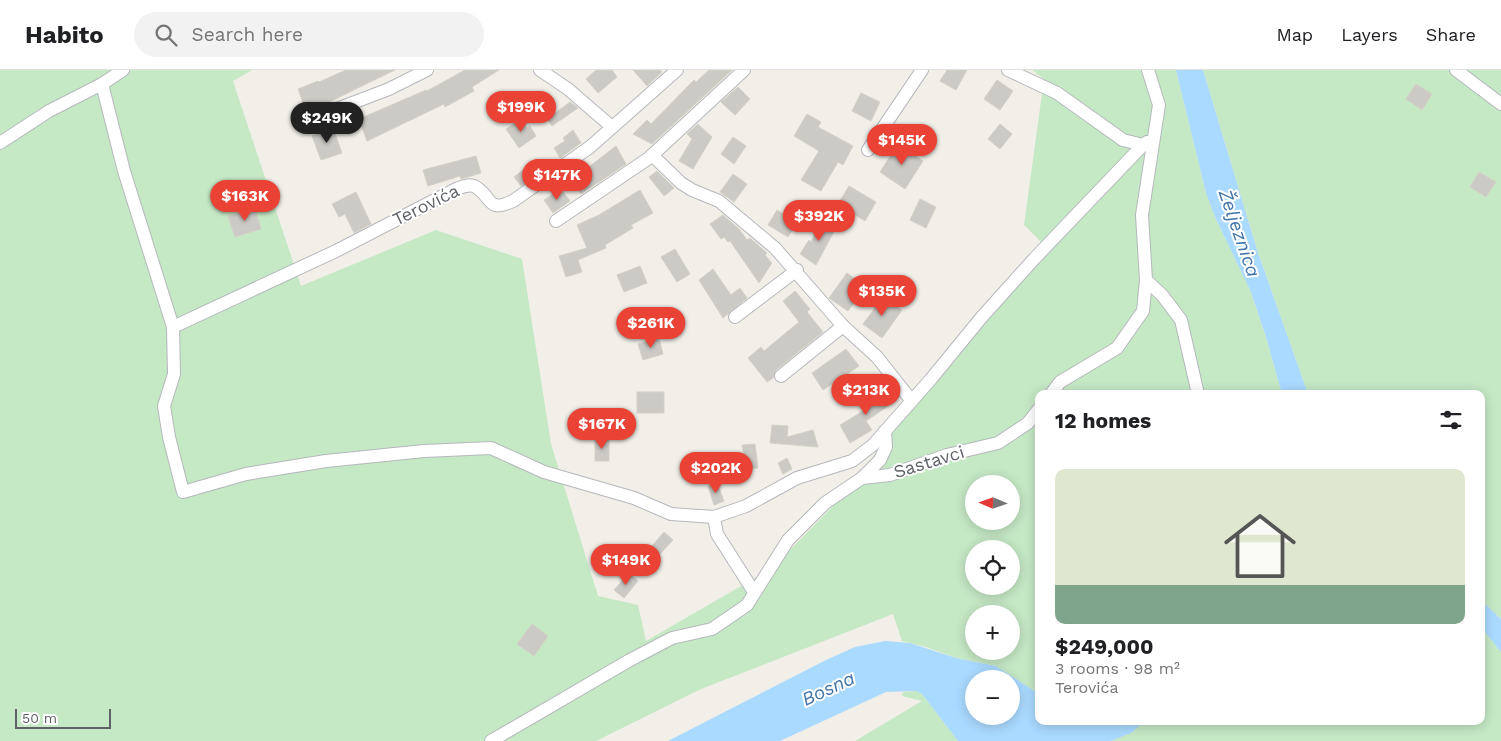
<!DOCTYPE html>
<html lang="en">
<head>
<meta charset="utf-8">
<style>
	body { margin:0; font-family:"Work Sans",sans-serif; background:#f2f2f2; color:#202124; height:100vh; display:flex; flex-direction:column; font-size:19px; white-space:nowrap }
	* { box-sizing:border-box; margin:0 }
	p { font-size:16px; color:#757577 }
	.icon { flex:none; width:28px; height:28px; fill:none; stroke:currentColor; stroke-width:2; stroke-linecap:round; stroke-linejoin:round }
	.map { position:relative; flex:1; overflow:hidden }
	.sheet { position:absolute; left:1035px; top:320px; width:450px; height:335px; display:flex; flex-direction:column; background:#fff; border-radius:10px; box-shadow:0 2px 12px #0003 }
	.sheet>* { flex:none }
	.needle { width:32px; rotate:272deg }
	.controls { position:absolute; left:965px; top:405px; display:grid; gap:10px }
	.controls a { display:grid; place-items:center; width:55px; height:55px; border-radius:50%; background:#fff; box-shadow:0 2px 12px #0003; font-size:25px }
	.scale { position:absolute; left:15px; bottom:12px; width:96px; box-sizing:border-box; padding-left:5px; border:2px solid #5f6368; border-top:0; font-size:14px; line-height:18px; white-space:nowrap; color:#5f6368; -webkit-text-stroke:4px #fff; paint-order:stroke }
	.price { position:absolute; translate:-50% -42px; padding:0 11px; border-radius:18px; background:#ea4335; color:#fff; font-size:16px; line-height:32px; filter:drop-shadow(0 1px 2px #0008) }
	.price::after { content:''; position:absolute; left:50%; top:30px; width:15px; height:11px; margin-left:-8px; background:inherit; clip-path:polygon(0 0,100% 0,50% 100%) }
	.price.current { background:#222; color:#fff }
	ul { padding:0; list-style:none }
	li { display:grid; align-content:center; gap:10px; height:265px; padding:0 20px }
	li+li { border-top:1px solid #e0e0e0 }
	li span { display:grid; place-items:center; height:155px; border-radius:10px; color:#555 }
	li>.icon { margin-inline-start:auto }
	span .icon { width:90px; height:90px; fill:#fffc; stroke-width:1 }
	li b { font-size:21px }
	h2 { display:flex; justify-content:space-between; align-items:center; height:60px; padding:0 20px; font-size:21px }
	header { display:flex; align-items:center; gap:30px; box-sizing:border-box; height:70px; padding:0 25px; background:#fff; border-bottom:1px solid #e0e0e0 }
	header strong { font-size:24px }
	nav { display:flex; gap:28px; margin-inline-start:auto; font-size:18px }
	.search { width:350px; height:45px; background:#f2f2f2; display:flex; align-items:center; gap:12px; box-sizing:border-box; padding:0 18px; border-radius:28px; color:#757577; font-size:19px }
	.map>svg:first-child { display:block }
	.green { fill:#c5e8c5; fill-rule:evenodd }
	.water { fill:#aadaff; fill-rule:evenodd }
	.building { fill:#cccac5; stroke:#d6d1c6 }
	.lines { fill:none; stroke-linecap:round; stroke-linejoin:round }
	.minor-casing { stroke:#b5b8bc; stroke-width:14 }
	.minor { stroke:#fff; stroke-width:12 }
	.labels { text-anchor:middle; stroke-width:4; stroke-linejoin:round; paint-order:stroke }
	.street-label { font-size:18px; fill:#5f6368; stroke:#fff }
	.water-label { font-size:19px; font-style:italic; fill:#4174aa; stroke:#fff }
</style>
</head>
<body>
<header>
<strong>Habito</strong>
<div class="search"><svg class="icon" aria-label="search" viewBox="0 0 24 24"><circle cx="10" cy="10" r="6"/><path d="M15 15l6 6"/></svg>Search here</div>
<nav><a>Map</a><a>Layers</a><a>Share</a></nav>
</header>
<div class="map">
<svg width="1501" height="671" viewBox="0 0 1501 671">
	<rect width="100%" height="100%" fill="#f1efe8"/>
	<g class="green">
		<path d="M0 0H252L233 11 301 216 436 160 522 189 551 374 598 526 638 535 646 571 772 498 837 432 1042 173 1024 155 1044 9 1032 0H1176L1206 123 1215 147 1251 222 1266 267 1282 324H1039V624L996 596 956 588 926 577 902 571 893 544 701 619 596 671H0ZM974 414H1011V451H974ZM974 479H1011V516H974ZM974 544H1011V581H974Z"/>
		<path d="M1203 0H1501V549L1481 530V324H1308L1257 180Z"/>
		<path d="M1481 557 1501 582V671H1111L1131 663 1143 651H1481Z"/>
		<path d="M916 621 922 624 958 671H855L922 631 902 626 903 622Z"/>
	</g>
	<g class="water">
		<path d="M1176 0H1203L1257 180 1308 324H1282L1266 267 1251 222 1215 147 1206 123Z"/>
		<path d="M1481 530 1501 549V582L1481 557Z"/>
		<path d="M885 571 910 573 956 588 996 596 1039 624V651H1143V653L1131 663 1111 671H958L922 624 916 621 886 622 780 671H668L826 590 855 577ZM974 609H1011V646H974Z"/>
	</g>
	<g class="building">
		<path d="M346 0H395L327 33V35L307 43 298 19 318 11 319 12Z"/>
		<path d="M465 0H499L472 17 474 21 445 37 444 34 367 71 359 49 426 20 427 21Z"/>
		<path d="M596 0H612L617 7 598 23 586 9Z"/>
		<path d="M633 0H660L662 2 647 16Z"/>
		<path d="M709 0H732L652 74 633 64 647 50 651 54 694 10 696 12Z"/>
		<path d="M947 0H967L956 20 940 11Z"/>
		<path d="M997 10 1013 21 1000 40 984 29Z"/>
		<path d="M1416 14 1432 24 1422 40 1406 29Z"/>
		<path d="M738 17 750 29 735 45 721 32Z"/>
		<path d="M861 23 880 32 871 51 852 41Z"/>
		<path d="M570 32 578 38 552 56 547 49Z"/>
		<path d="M807 44 821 52 818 57 853 76 843 95 838 92 821 121 801 110 819 81 794 66Z"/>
		<path d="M521 49 527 58 530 56 536 66 519 78 506 59Z"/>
		<path d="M698 54 712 67 693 99 679 91 692 69 687 64Z"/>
		<path d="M1000 54 1012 64 1000 79 988 69Z"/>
		<path d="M333 58 342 83 321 90 312 66Z"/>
		<path d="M573 60 581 73 560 88 554 78 565 71 563 68Z"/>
		<path d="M733 67 746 76 734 94 721 84Z"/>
		<path d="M898 74 923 91 905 119 880 102Z"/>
		<path d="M616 76 626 94 581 124 572 110Z"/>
		<path d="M476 86 481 103 461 109 460 106 428 116 423 100Z"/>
		<path d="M537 89 545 99 521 116 514 107Z"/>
		<path d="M657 101 674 118 664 126 649 107Z"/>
		<path d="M1479 102 1496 112 1486 127 1470 117Z"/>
		<path d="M733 104 747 114 734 132 720 122Z"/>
		<path d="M849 116 876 132 865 151 838 134Z"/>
		<path d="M561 119 570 131 553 143 544 130Z"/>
		<path d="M640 120 653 143 631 155 633 158 605 175 606 178 578 190 582 202 566 207 559 186 587 178 577 155 599 145Z"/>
		<path d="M356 122 371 154 354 163 345 144 339 147 332 134Z"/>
		<path d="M920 129 936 137 926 158 910 150Z"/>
		<path d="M255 138 261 159 235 167 228 146Z"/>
		<path d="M777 140 797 153 788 167 768 155Z"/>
		<path d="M723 145 739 159 747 170 750 168 767 183 765 185 772 193 759 213 730 171 728 172 724 167 721 169 710 154Z"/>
		<path d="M823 148 837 156 816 195 800 184 809 170 811 172Z"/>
		<path d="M675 179 690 204 677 212 661 187Z"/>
		<path d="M640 196 647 213 624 222 617 205Z"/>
		<path d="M713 199 731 225 740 218 747 228 723 248 699 210Z"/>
		<path d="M847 203 866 217 848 241 829 228Z"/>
		<path d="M795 221 810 239 807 242 823 262 776 300 773 308 767 312 748 288 761 277 764 281 799 252 783 231Z"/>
		<path d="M883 227 902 240 882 268 863 254Z"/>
		<path d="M659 268 663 284 643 290 638 274Z"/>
		<path d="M846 279 859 296 823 320 812 303Z"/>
		<path d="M885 318 894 332 866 351 872 360 850 373 840 355 868 338 864 333Z"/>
		<rect x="637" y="322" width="27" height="21"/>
		<path d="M772 355 788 356 787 367 813 360 818 377 770 373Z"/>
		<rect x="595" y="368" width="14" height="23"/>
		<path d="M755 374 758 398 741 400 742 408 728 409 727 387 744 386 742 375Z"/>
		<path d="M787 388 792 399 783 404 778 393Z"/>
		<path d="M717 413 724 431 714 435 708 416Z"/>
		<path d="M664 462 673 470 660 484 652 476Z"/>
		<path d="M629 503 638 511 624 528 614 520Z"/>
		<path d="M532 554 548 566 534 586 517 574Z"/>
	</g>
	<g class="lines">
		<defs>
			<g id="minor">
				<path d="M540 0 568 19 612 57"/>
				<path d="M1008 0 1057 23 1123 70 1143 75 1147 72"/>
				<path d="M1456 0 1501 34"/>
				<path d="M102 14 124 101 173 257 174 304 164 336 169 367 183 422 246 404 326 391 424 381 491 378 544 402 634 428 671 444 714 447 746 436 797 408 852 391 873 375 931 309 981 248 1034 189 1143 75"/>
				<path d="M334 40 389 19 427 0"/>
				<path d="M0 73 49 41 102 14 123 0"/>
				<path d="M868 80 922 0"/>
				<path d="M652 85 681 113 692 120 719 131 775 178 843 256 877 287 911 330"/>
				<path d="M556 151 649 88 744 0"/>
				<path d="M1146 210 1162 225 1181 250 1198 324"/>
				<path d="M735 247 797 200"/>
				<path d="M173 257 336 181 456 119C462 117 470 113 476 117 493 128 487 143 513 131L590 77 677 0"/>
				<path d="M781 306 843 256"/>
				<path d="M1051 324 1060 312 1117 278 1143 241 1146 210 1142 145 1159 35 1148 0"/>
				<path d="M862 408 890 405 947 385 998 373 1028 353 1039 339"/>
				<path d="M714 447 717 464 754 522"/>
				<path d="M491 671 630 590 672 568 712 559 747 535 788 470 825 433 862 408 880 390 886 377 885 361"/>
			</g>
		</defs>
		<use href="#minor" class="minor-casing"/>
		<use href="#minor" class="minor"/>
	</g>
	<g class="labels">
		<g class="street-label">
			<text transform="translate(426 135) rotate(-26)" y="6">Terovića</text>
			<text transform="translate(929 392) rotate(-17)" y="6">Sastavci</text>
		</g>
		<g class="water-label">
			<text transform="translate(1240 163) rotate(71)" y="7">Željeznica</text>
			<text transform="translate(828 618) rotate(-25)" y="7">Bosna</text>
		</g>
	</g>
</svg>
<div class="controls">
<a><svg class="needle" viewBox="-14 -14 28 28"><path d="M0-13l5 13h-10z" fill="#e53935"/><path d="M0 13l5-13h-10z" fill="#757577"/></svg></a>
<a><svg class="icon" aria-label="locate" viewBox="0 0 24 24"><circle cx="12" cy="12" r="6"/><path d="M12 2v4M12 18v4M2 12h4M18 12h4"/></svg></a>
<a>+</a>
<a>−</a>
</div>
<div class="scale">50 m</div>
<b class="price" style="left:521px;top:63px">$199K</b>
<b class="price current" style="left:327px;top:74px">$249K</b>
<b class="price" style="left:902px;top:96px">$145K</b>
<b class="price" style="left:557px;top:131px">$147K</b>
<b class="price" style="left:245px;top:152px">$163K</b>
<b class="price" style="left:819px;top:172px">$392K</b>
<b class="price" style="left:882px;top:247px">$135K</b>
<b class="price" style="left:651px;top:279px">$261K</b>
<b class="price" style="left:866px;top:346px">$213K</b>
<b class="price" style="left:602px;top:380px">$167K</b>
<b class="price" style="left:716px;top:424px">$202K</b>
<b class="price" style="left:626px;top:516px">$149K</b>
<section class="sheet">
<h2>12 homes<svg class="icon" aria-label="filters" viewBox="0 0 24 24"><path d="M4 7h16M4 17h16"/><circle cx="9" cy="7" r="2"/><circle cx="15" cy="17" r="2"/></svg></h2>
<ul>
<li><span style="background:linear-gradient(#dfe7d0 75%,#7fa58c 0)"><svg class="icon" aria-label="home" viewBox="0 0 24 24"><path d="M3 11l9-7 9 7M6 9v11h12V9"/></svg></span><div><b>$249,000</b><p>3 rooms · 98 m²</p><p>Terovića</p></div></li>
</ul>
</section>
</div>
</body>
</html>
